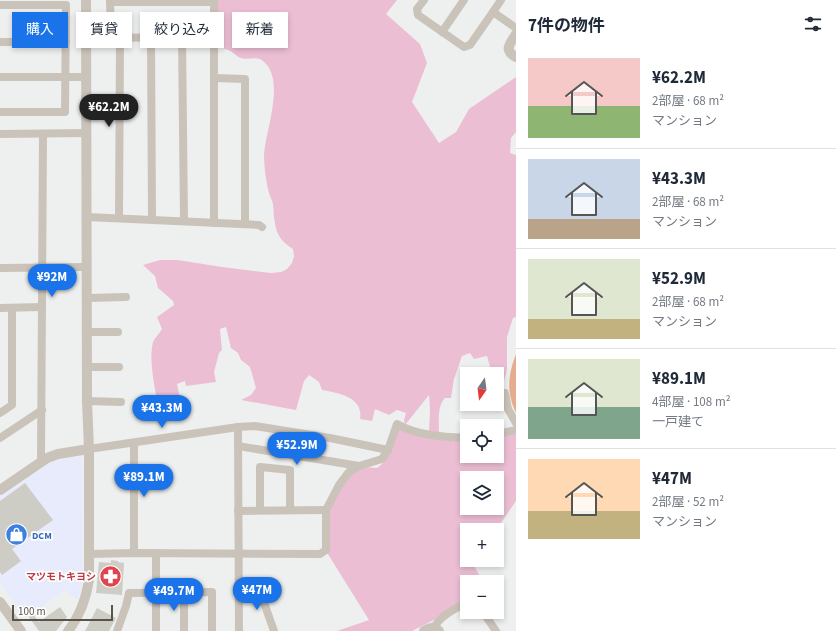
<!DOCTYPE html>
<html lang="ja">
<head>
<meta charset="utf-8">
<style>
	body { margin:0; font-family:"Source Sans 3","Noto Sans JP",sans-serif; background:#f2f2f3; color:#1f2937; height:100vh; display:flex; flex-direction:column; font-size:15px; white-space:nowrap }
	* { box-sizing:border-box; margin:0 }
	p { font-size:13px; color:#747a83 }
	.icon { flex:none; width:22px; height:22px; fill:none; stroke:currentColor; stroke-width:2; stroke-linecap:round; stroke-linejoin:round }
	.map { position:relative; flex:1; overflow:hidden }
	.side { display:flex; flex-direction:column; background:#fff; width:320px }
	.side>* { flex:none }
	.banner { position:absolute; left:12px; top:12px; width:380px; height:36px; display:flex; gap:8px }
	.needle { width:26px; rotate:194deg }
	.buttons { position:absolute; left:460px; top:367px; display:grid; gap:8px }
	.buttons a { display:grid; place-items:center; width:44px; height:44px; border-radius:0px; background:#fff; box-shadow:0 2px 6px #0003; font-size:20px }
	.scale { position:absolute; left:12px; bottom:10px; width:101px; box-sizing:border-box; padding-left:4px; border:2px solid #5a5347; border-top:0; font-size:11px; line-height:14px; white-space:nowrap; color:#5a5347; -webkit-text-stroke:3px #fff; paint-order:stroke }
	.price { position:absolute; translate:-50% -34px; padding:0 9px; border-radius:14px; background:#1a73e8; color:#fff; font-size:13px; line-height:26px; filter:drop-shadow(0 1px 2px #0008) }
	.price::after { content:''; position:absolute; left:50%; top:24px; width:12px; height:9px; margin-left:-6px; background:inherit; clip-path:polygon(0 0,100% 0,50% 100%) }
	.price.on { background:#222; color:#fff }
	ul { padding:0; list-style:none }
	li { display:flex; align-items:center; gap:12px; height:100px; padding:0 12px }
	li+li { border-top:1px solid #e0e1e3 }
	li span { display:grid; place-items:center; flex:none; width:112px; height:80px; border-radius:0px; color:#555 }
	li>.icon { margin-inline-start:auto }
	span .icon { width:48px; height:48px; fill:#fffc; stroke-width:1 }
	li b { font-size:17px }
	h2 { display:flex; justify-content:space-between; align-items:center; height:48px; padding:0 12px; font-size:17px }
	.tag { padding:0 14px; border-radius:0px; background:#fff; box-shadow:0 2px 6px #0003; font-size:14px; line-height:36px }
	.tag.on { background:#1a73e8; color:#fff }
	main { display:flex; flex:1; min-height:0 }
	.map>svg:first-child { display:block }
	.commercial { fill:#e8ebfb }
	.green { fill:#ecbed4; fill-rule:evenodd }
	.water { fill:#e6ac8e }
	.building { fill:#cdccc5 }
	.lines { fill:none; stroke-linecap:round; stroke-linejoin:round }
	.minor { stroke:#cac3ba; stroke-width:8 }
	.tertiary { stroke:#cac3ba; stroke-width:10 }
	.labels { text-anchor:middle; stroke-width:3.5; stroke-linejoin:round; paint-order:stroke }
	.shop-label { font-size:10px; font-weight:bold; fill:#366cbe; stroke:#fff; text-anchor:start }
	.health-label { font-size:10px; font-weight:bold; fill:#be3a42; stroke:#fff; text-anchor:end }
</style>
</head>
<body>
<main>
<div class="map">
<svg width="516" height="631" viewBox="0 0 516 631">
	<rect width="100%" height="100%" fill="#eef0f0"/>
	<path class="commercial" d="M80 456 82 459 83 582 78 600 65 590 26 618 0 583V496L54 460Z"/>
	<g class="green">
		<path d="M217 0H397L386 14 420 44 427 63 412 102 439 143 456 132 469 109 516 77V132L511 138 510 153 516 155V317L513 318 507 337V369L504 381 498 379C497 372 497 369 490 367L487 356 474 359 470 353 462 356 454 379 451 398H445C437 406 439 423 439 434L429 433 430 409 429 395 405 425 404 420 406 413 397 410 389 415 375 409 372 421 360 419C364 397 338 393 322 390L319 382 309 375 304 381 296 410 241 400 251 395 256 388 250 367 241 360 238 353 231 348 226 327 220 329 222 350 219 353 214 372 216 382 186 386 185 381 177 384 180 398 169 400 171 412 160 414C156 395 148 360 153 342 155 337 160 333 162 329L157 317 174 305 173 301 158 288 155 276 143 265 160 260H178L222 267 271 273 281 272 287 269 292 263 294 256 293 249C279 240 276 233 274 217 273 213 274 209 273 205 273 202 271 199 270 196 266 185 264 166 264 154 266 130 284 84 266 64 257 54 250 61 241 58 237 57 234 53 230 51 226 49 221 48 216 46Z"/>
		<path d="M398 428 467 440V456H497V437L516 433V501L496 530H467V560H471L483 582H467V594L460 595 463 598 464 603 436 619 412 631H337L369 620 326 551 329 510 347 477 363 467 377 468C390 460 393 442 398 428ZM467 478H497V508H467Z"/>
	</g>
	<path class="water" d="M516 354V413C506 392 508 375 516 354Z"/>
	<g class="building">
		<path d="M25 483 53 520 12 549 21 561 2 575 0 572V501Z"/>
		<path d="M111 560 118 561V562L124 563 122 595 96 593 99 562 111 563Z"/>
		<path d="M60 607 67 617 56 631H39L29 617 33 614 39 622Z"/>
		<path d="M97 608 116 618 109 631H85Z"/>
	</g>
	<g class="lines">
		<g class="minor">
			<path d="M110 0 111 38"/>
			<path d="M214 0V223"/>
			<path d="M424 0 417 9 418 15 464 47 470 45 493 12 516 28"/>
			<path d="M110 2H214"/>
			<path d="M0 5H66L65 112H0"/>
			<path d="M493 12 501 0"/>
			<path d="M442 32 464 0"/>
			<path d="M151 37 152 219"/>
			<path d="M182 37 184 221"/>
			<path d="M87 38 214 37"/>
			<path d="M0 42H66"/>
			<path d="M0 77H86"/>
			<path d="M214 78 245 79V224"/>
			<path d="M0 134 86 133"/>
			<path d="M87 217 259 225 262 227"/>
			<path d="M119 218 120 38"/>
			<path d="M0 268 87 267"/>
			<path d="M87 298 126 297"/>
			<path d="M0 308 42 307"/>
			<path d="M87 332H118"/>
			<path d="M87 367H119"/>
			<path d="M497 395 505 393 508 409 516 423"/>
			<path d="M87 401 121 402"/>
			<path d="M0 413 12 405V308"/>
			<path d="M238 427 239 631"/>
			<path d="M497 434 516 430"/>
			<path d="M0 438 42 410"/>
			<path d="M134 443V553"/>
			<path d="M238 446 359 466"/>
			<path d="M89 449 238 427 255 426 330 438 388 450"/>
			<path d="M41 461 43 134"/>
			<path d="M260 510V467L290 470V510"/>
			<path d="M238 511 326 510"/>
			<path d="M156 553V631"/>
			<path d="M89 554 134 553 320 554 326 550V510L339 485 349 472 359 466 382 459 388 450 397 424C418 436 444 437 467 438"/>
			<path d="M184 592V631"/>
			<path d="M238 593H255L262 597 274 631"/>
			<path d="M483 612 496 631"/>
			<path d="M434 628C438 618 457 606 467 604"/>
			<path d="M117 631 126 606 129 593 212 592V631"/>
		</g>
		<g class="tertiary">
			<path d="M516 34C510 44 503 50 516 57"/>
			<path d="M0 490 47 458 58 454 89 449"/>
			<path d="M0 602 21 631"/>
			<path d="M68 631C80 616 86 599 89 580V449L87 401 86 0"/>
			<path d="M424 631C430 628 434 626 439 631"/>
		</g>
	</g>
	<defs>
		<symbol id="shop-disc" viewBox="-11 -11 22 22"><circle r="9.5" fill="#3f7fe0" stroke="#fff"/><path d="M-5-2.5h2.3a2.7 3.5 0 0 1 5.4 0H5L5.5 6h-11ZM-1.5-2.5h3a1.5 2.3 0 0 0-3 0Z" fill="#fff"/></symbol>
		<symbol id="pharmacy-disc" viewBox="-11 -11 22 22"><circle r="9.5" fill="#e0444e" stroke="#fff"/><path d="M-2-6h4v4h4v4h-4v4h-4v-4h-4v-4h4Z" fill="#fff"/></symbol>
	</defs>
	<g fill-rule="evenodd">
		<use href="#shop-disc" x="4" y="522" width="25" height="25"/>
		<use href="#pharmacy-disc" x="98" y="564" width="25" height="25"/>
	</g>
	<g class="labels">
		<g class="shop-label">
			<text x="32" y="539">DCM</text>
		</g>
		<g class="health-label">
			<text x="96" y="580">マツモトキヨシ</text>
		</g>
	</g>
</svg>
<div class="buttons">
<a><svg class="needle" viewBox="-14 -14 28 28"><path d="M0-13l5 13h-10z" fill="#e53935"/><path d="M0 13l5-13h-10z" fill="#747a83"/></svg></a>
<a><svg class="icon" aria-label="locate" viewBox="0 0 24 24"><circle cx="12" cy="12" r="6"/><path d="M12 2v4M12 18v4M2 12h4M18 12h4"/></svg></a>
<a><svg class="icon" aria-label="layers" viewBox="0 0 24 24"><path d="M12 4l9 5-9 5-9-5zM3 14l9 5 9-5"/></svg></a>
<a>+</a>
<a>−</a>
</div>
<div class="scale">100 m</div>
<b class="price on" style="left:109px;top:128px">¥62.2M</b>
<b class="price" style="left:52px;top:298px">¥92M</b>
<b class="price" style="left:162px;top:429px">¥43.3M</b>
<b class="price" style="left:297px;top:466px">¥52.9M</b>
<b class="price" style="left:144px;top:498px">¥89.1M</b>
<b class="price" style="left:257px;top:611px">¥47M</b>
<b class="price" style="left:174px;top:612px">¥49.7M</b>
<div class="banner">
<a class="tag on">購入</a>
<a class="tag">賃貸</a>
<a class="tag">絞り込み</a>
<a class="tag">新着</a>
</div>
</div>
<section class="side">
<h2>7件の物件<svg class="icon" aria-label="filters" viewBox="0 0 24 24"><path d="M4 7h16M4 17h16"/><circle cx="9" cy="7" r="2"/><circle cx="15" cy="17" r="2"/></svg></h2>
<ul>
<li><span style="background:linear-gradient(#f6c9c9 60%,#8fb573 0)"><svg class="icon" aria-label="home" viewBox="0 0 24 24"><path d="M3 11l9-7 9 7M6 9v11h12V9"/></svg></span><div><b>¥62.2M</b><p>2部屋 · 68 m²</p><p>マンション</p></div></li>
<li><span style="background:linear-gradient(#c9d6e8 75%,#b9a48a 0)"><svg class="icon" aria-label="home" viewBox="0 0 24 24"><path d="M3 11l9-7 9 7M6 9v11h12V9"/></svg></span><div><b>¥43.3M</b><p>2部屋 · 68 m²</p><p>マンション</p></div></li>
<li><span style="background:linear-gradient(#dfe7d0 75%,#c2b280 0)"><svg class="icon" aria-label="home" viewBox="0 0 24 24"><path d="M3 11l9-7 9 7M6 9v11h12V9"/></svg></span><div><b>¥52.9M</b><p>2部屋 · 68 m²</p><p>マンション</p></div></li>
<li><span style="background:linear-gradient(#dfe7d0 60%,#7fa58c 0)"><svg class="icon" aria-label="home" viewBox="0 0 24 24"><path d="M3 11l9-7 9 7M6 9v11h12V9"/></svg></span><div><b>¥89.1M</b><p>4部屋 · 108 m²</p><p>一戸建て</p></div></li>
<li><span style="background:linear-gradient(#ffd9b3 65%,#c2b280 0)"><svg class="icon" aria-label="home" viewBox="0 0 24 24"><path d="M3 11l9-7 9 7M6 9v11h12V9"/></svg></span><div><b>¥47M</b><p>2部屋 · 52 m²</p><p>マンション</p></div></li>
</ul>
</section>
</main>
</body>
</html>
